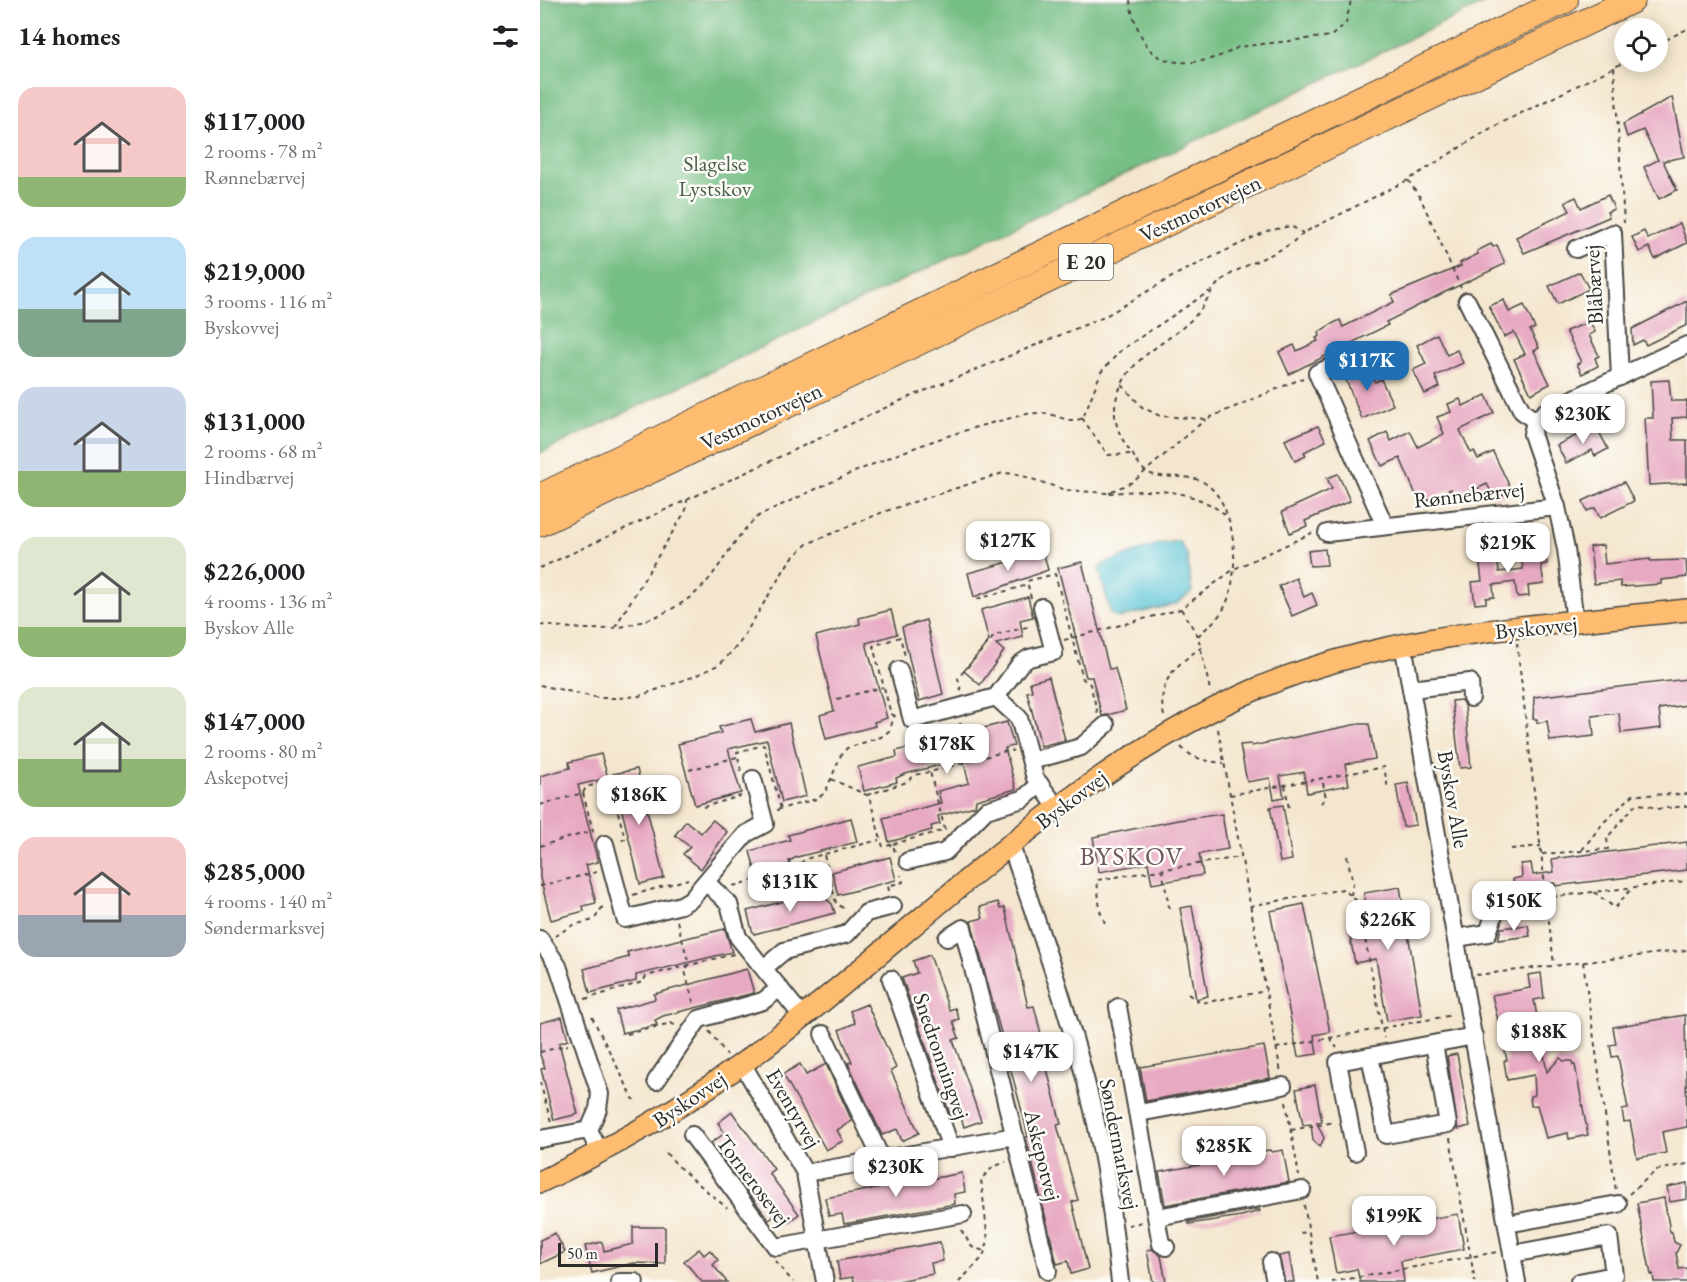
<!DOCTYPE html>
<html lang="en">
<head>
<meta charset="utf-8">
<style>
	body { margin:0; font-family:"EB Garamond",serif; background:#f2f2f2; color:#202124; height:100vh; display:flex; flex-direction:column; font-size:22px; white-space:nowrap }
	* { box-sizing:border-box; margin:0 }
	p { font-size:20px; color:#757577 }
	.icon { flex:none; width:33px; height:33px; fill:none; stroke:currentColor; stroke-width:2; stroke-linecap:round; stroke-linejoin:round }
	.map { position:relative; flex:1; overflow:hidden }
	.drawer { display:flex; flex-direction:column; background:#fff; width:540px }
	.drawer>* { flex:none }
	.buttons { position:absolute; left:1074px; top:18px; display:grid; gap:12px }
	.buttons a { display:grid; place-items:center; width:54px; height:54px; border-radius:50%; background:#fff; box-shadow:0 3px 15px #0003; font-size:30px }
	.scale { position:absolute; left:18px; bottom:15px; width:100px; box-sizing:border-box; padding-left:6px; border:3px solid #2b2b2b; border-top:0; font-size:16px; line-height:21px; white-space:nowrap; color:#2b2b2b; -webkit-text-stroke:4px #fdfcf7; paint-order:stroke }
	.price { position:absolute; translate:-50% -51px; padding:0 14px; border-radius:12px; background:#fff; color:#222; font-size:20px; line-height:39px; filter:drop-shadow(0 2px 3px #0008) }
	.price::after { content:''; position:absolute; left:50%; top:36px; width:18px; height:14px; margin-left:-9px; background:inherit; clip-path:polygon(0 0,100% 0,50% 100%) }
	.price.current { background:#1f6fb2; color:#fff }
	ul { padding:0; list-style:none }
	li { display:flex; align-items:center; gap:18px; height:150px; padding:0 18px }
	li span { display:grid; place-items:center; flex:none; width:168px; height:120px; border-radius:18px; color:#555 }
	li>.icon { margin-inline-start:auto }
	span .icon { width:72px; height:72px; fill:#fffc; stroke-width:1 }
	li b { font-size:26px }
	h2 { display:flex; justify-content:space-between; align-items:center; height:72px; padding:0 18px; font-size:26px }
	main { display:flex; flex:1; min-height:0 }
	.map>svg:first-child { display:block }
	.forest { fill:#75be84; stroke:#507458; stroke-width:1.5 }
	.water { fill:#5bc4d7; stroke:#437881; stroke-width:1.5 }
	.building { fill:#e7a8c2 }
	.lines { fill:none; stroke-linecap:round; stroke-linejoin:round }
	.minor-casing { stroke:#494743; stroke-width:20 }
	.major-casing { stroke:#494743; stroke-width:24 }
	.highway-casing { stroke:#494743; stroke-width:28 }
	.path { stroke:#494743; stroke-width:2; stroke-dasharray:4.5 4.5; stroke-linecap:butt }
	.minor { stroke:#fff; stroke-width:16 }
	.major { stroke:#febc70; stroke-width:21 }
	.highway { stroke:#febc70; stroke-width:26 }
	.labels { text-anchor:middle; stroke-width:5; stroke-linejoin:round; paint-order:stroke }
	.shield { fill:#fdfcf7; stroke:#6a6a68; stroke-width:1.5 }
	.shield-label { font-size:21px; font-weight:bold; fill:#2b2b2b }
	.park-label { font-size:22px; fill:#4a614d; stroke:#fdfcf7 }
	.street-label { font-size:22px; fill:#2b2b2b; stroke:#fdfcf7 }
	.quarter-label { font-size:26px; letter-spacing:1.5px; fill:#6d5760; stroke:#fdfcf7 }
</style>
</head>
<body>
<main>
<section class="drawer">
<h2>14 homes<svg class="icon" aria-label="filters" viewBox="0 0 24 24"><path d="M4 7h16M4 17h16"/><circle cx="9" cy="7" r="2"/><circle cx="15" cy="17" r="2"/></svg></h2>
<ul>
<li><span style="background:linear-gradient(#f6c9c9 75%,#8fb573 0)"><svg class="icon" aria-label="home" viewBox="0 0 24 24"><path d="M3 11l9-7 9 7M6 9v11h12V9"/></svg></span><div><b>$117,000</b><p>2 rooms · 78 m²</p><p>Rønnebærvej</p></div></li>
<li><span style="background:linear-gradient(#bfe0f5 60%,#7fa58c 0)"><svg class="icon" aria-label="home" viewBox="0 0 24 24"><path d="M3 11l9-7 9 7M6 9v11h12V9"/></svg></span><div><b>$219,000</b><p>3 rooms · 116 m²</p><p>Byskovvej</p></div></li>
<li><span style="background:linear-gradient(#c9d6e8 70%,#8fb573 0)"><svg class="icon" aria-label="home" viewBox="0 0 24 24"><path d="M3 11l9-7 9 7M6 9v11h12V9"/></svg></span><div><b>$131,000</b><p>2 rooms · 68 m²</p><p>Hindbærvej</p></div></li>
<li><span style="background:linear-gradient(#dfe7d0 75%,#8fb573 0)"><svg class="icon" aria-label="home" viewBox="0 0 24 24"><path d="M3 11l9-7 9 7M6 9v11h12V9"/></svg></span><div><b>$226,000</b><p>4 rooms · 136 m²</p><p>Byskov Alle</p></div></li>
<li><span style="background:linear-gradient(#dfe7d0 60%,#8fb573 0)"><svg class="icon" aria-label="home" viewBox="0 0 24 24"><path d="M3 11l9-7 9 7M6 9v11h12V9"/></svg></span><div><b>$147,000</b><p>2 rooms · 80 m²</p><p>Askepotvej</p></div></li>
<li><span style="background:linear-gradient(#f6c9c9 65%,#9aa5b1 0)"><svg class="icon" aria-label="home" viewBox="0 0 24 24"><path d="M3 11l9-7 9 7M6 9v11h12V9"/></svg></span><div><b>$285,000</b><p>4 rooms · 140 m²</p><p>Søndermarksvej</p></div></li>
</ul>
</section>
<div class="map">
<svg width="1147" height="1282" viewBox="0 0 1147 1282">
	<rect width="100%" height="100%" fill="#fdfcf7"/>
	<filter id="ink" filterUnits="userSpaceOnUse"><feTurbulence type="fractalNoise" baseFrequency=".0167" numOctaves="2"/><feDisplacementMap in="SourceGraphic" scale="12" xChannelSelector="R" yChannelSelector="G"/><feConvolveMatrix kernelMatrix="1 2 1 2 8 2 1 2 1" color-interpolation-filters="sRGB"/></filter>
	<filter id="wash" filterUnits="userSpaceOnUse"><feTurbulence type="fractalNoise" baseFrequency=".008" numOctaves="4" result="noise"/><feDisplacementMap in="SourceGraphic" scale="24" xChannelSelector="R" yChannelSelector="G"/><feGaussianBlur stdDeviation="1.35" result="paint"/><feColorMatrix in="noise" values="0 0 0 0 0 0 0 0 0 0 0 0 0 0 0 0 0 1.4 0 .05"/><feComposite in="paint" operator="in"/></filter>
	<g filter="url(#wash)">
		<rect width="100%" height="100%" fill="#f4e6ce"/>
		<path class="forest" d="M0 0H951L0 453Z"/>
		<path class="water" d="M639 541 647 554 652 592 636 604 578 618 571 614 559 569 564 564 618 544Z"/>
		<g id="blocks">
			<g class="building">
				<path d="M1132 97 1144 157 1123 161 1137 190 1119 199 1104 167 1118 160 1103 130 1087 137 1083 124Z"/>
				<path d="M1068 195 1074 209 1067 212 1069 217 984 253 976 237 1030 211 1025 202 1036 197 1041 208Z"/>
				<path d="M1140 223 1147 243 1115 259 1109 247 1099 252 1092 237 1104 231 1108 239Z"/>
				<path d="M951 244 953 247 957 245 965 264 903 293 846 322 848 325 749 374 739 352 754 345 757 351 778 341 776 338 780 336 779 332 790 325 800 320 803 327 854 302 851 295 921 266 920 263 938 254 937 251Z"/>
				<path d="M1040 272 1049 289 1018 304 1009 286Z"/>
				<path d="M964 300 969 312 984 305 995 328 990 330 999 348 994 351 1010 384 991 394 974 359 985 354 974 332 964 337 949 306Z"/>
				<path d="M1147 301V325L1106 345 1103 340 1093 345 1092 329Z"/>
				<path d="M1050 322 1055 332 1049 335 1059 356 1055 358 1058 366 1042 374 1037 364 1041 362 1026 331Z"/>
				<path d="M897 334 907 355 917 350 923 363 895 376 900 387 885 394 873 370 886 364 877 345Z"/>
				<path d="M826 365 835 382 841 379 853 405 822 419 803 373Z"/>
				<path d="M1129 380 1131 401H1147V417L1132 418 1133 440H1147V483L1109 485 1105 418H1113L1111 381Z"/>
				<path d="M946 395 954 413 920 430 931 453 934 451 938 459 953 452 972 491 955 499 947 484 916 499 911 489 880 504 860 458 842 466 830 441 847 432 851 441 870 431 878 447 904 434 897 417 911 412 908 404 920 399 923 406Z"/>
				<path d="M778 426 786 441 764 452 766 456 755 461 745 440Z"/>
				<path d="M1056 426 1068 449 1055 456 1052 450 1026 463 1017 445Z"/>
				<path d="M798 474 810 501 765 521 767 526 750 533 742 512 792 489 787 478Z"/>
				<path d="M1084 482 1094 501 1060 518 1055 508 1047 511 1043 501Z"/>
				<path d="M1063 545 1065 564 1110 559V561L1146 560 1147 577 1121 580V584L1081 587 1080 581 1054 584 1050 547Z"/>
				<path d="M502 547 508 570 434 597 428 573 472 561 470 556Z"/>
				<path d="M956 547 959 572 983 569 981 553 1005 551 1007 564 1001 565 1004 584 988 586 989 596 977 597 975 582 953 585 954 597 946 598V603L935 604 932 582 942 581 938 549Z"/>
				<path d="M785 549 787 565 770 566 768 551Z"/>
				<path d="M542 562 569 669 575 668 586 710 568 715 562 716 552 677H546L518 568Z"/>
				<path d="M756 578 764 597 772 593 777 605 752 616 739 586Z"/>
				<path d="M488 597 493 617 480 620 483 637 456 644 464 651 440 685 424 671 449 641 441 610Z"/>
				<path d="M351 610 357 634 326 643 347 718 334 722 335 726 286 739 280 715 294 711 276 636 320 624 319 618Z"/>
				<path d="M386 620 403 694 379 701 362 627Z"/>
				<path d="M509 677 525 740 501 746 487 692 492 691 490 682Z"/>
				<path d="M1147 679V705L1119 709 1121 728 1081 733 1079 713 1052 716 1054 736 1010 741 1007 721 997 723V719H993L994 697Z"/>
				<path d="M921 700 925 706 931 767 920 768 912 701Z"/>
				<path d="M211 719 215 732 249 723 266 796 242 802 227 740 188 749 201 793 155 805 138 744 181 733 179 727Z"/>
				<path d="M467 722 474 746 465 748 476 789 436 800 435 806 398 816 400 824 391 826 392 830 349 842 343 818 401 803 398 791 429 783 423 759 365 774 356 778 357 782 324 791 318 767 357 757 356 751Z"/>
				<path d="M818 724H829L835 759 805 764 809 785 767 793 764 772 740 776 744 797 734 799 730 778 707 782 700 745 711 744 712 746Z"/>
				<path d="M61 754 68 778 38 785 58 862 46 865 56 903 43 906 44 911 11 920 0 878V776L30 768 29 762Z"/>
				<path d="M97 769 124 878 100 884 73 774Z"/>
				<path d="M868 783 876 825 863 827 856 785Z"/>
				<path d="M743 805 752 860 740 862 730 807Z"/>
				<path d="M682 814 688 849 659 854 663 875 612 884 608 863 559 872 553 837 638 820Z"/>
				<path d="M311 818 317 842 257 857 249 861 250 865 216 874 210 851 250 840 248 835Z"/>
				<path d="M173 820 187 832 161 869 143 854 150 847 135 835 146 821 161 833Z"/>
				<path d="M1147 842V870L1015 886V883L994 885V887H974L973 879 982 877 981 864 991 863 993 875 1014 872 1012 859Z"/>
				<path d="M350 857 356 880 298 895 292 872Z"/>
				<path d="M860 887 882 1015 847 1021 836 959 815 963 807 922 828 917 824 893Z"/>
				<path d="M278 892 292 904 295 913 214 934 212 930 207 911Z"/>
				<path d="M458 902 460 909 465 908 488 1007 494 1006 501 1034H498L521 1124 517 1125 538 1200 532 1202 548 1269 531 1274 528 1261 517 1264 486 1137H488L484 1119 431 921 443 918 440 907Z"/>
				<path d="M764 904 790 1032 774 1035 777 1054 758 1057 730 911Z"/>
				<path d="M652 906 668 996 656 999 640 908Z"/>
				<path d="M988 925 990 936 958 940 961 928Z"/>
				<path d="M185 929 192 952 96 975V981L50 993 44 969 89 957 87 952Z"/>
				<path d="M390 955 409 1010 415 1008 419 1019 413 1021 419 1038 413 1040 441 1121 424 1127 420 1114 411 1117 362 978 377 973 373 961Z"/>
				<path d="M207 969 214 993 123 1016 115 1020 117 1025 82 1033 76 1010 115 999 114 994Z"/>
				<path d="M1001 973 1004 998 994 1000 1007 1072 1020 1058 1024 1061H1032L1033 1065H1035L1048 1135 1029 1139 1028 1133 1006 1138 997 1105 991 1106 990 1096 995 1095 994 1075 967 1080 964 1061 967 1060 952 995 990 988 988 975Z"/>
				<path d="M327 1004 356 1068 351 1071 379 1133 362 1141 357 1129 342 1135 308 1063 312 1062 299 1030 315 1023 310 1011Z"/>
				<path d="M1145 1015 1147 1127 1122 1132 1126 1153 1097 1158 1090 1121 1084 1122 1082 1110 1088 1109 1078 1056 1072 1057 1070 1045 1076 1044 1073 1027Z"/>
				<path d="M22 1017 28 1040 19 1043 38 1114 14 1120 1 1069 5 1068 0 1055V1023Z"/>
				<path d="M724 1046 730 1078 606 1101 600 1067Z"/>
				<path d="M917 1054 930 1126 918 1129 907 1056Z"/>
				<path d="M260 1064 266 1075 286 1064 312 1121 297 1130 303 1141 286 1150 243 1074Z"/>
				<path d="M775 1085 782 1122 777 1123 784 1138 780 1147 773 1140 771 1124 763 1125 756 1089Z"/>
				<path d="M192 1112 234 1169 229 1173 259 1214 244 1225 236 1215 229 1220 171 1143 185 1133 178 1123Z"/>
				<path d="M731 1150 732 1152 743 1150 749 1182 625 1205 619 1172 721 1154V1151Z"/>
				<path d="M422 1173 425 1192 414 1194 415 1204 304 1224 302 1214 289 1216 285 1198 338 1188 337 1182 363 1178 364 1184Z"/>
				<path d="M1147 1183V1199L1130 1202 1127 1187Z"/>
				<path d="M1124 1198 1130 1232H1132L1134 1242 1140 1245 1136 1253 1139 1269 1147 1268V1282H1114L1113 1274 1111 1275 1097 1203Z"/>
				<path d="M719 1209 720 1211 701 1216 649 1224 648 1222Z"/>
				<path d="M918 1214 924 1249 861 1261 864 1282H820L817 1269 796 1273 789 1236Z"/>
				<path d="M93 1227H125V1264L94 1263 52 1273 45 1246 62 1242 64 1251 93 1244Z"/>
				<path d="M15 1233 25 1252 0 1264V1240Z"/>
				<path d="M400 1242 403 1261 391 1263 393 1274 354 1282H314L313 1277 300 1279 297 1261Z"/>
				<path d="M159 1249 164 1255 170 1250 178 1260 173 1265 187 1282H162L144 1261Z"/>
				<path d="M612 1249 621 1256 626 1282H613L607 1250Z"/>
				<path d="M749 1254 754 1282H745L739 1256Z"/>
			</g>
		</g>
	</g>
	<g filter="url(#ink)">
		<use href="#blocks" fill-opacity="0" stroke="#494743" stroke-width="1.5"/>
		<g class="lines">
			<defs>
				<g id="minor">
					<path d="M1036 249 1073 233 1080 377"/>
					<path d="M927 301 982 411 995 421"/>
					<path d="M806 360 777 373 845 526"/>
					<path d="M787 533 1017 507"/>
					<path d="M1035 622 1026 549 1017 507 992 434 995 421 1005 412 1147 345"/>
					<path d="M863 644 977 1282"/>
					<path d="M359 670 372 720 456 697 480 664 489 658 514 652 502 607"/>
					<path d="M871 689 930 682 931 698"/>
					<path d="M456 697 479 718 495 778 517 807"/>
					<path d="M491 761 541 747 566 725"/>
					<path d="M65 844 85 919 141 905 151 899 206 834 225 824 213 779"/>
					<path d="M471 846C500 931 530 1015 551 1102 566 1161 573 1222 580 1282"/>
					<path d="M368 861 405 852 446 810 483 799 500 784"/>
					<path d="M166 882 189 904 198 937 262 1016"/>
					<path d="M407 938 423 928 508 1271"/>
					<path d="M916 938 948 933 954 915"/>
					<path d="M0 939 18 966 60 1094 58 1109 49 1130"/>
					<path d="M224 968 244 951 307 934 326 913 353 906"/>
					<path d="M351 979 411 1148"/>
					<path d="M578 1007 621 1244 626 1247"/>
					<path d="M283 1034 342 1160"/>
					<path d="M830 1056 846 1135 908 1124 894 1044"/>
					<path d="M202 1063 265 1173 285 1282"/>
					<path d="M116 1081 159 1019 223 1001 240 988"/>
					<path d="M599 1113 743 1086"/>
					<path d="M152 1135 236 1247 423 1214"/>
					<path d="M0 1139 49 1130 60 1153"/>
					<path d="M815 1152 798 1062 934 1036"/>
					<path d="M265 1173 475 1136"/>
					<path d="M617 1217 762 1190"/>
					<path d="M967 1224 1078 1204"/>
					<path d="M972 1254 1069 1236 1074 1275 1039 1282"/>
					<path d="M731 1262 735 1282"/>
					<path d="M79 1282H95"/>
				</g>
				<path id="major" d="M0 1182C70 1149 136 1111 199 1066 371 940 517 777 714 690 850 631 1002 626 1147 610"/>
				<g id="highway">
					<path d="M0 497 1025 0"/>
					<path d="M0 523 1092 0"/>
				</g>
			</defs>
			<use href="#minor" class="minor-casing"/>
			<use href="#major" class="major-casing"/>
			<use href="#highway" class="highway-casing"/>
			<g class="path">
				<path d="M590 0C591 15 603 47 616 55 637 69 678 61 698 47L791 36 806 23 811 0"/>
				<path d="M1118 44 1147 29"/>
				<path d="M1074 67 1084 223"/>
				<path d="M868 180 880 197 921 288"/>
				<path d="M582 385 602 407 620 416 666 419 763 378"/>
				<path d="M542 418 568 455 592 454"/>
				<path d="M569 493C615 490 647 486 686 515"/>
				<path d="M0 568 360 401 564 317 637 274 727 231 751 226 763 233"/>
				<path d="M491 598 487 581 515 574 543 679 550 684 558 714"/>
				<path d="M437 599 488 585"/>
				<path d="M641 609 658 636 670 690"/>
				<path d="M0 625C17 626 34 629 50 629 90 631 144 611 169 579 187 557 197 533 220 515 297 479 376 442 459 421 472 418 486 413 499 413 515 412 527 425 543 418L561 372 581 350 670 291"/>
				<path d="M75 627 146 510 147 500"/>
				<path d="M658 636C666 628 677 620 683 610 702 578 698 499 661 481 645 474 627 479 611 474 602 471 598 463 593 455 576 433 568 411 582 384 598 350 638 339 660 310 668 300 671 289 681 281 706 261 741 256 763 233L868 180 951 128 1085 62"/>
				<path d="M524 640 641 609 694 569 772 533"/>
				<path d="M977 643 1014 965"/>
				<path d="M0 685 59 698H79L99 696 155 676 180 664 199 644 250 560 267 544 343 512 463 473 477 474 525 490 567 493 593 482 666 419"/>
				<path d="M421 691 418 678 455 635 491 626"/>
				<path d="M297 699 343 687"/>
				<path d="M355 716 351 714 333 646 360 637 365 656"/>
				<path d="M624 716C616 681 636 665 662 647"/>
				<path d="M420 723 430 760"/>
				<path d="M678 729 741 1073"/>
				<path d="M641 747C654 760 667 761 684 763"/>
				<path d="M149 770 197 757"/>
				<path d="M201 771 197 752 224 745 241 809"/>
				<path d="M291 779 329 796 343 847 353 844 355 853"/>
				<path d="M745 785 749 809"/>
				<path d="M43 793 54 835"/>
				<path d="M327 795 367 782 374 775 390 772"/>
				<path d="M690 795 844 767 848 789"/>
				<path d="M781 803 786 798 782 778"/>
				<path d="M0 805 43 793 46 787 70 781 85 839 78 841"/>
				<path d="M163 807 201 796"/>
				<path d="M237 810 276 799 285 793 301 755 307 748 341 737 349 731 355 715"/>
				<path d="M405 830 390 772 470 750 473 751"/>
				<path d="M353 844 405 830"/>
				<path d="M0 846 52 831"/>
				<path d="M971 849 1001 846"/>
				<path d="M1042 850 1063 823 1093 795 1147 794"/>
				<path d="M1002 854 1068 849 1067 838 1096 804 1107 805 1117 809 1147 806"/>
				<path d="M284 855 296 903 307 911"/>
				<path d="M807 856 813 883 811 895"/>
				<path d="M622 869 629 907 632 909"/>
				<path d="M0 886 57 872"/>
				<path d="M193 886 257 868 265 859 339 840"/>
				<path d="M349 891 348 886 363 882 361 875"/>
				<path d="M1054 892 1075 908 1091 889"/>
				<path d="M93 895 148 879"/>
				<path d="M977 901 1147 881"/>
				<path d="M710 906 803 889 818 902 844 1038"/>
				<path d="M137 921 149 964 145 971 154 1005"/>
				<path d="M565 923 560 911 557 880 701 857"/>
				<path d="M15 936 33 925 54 920 65 903"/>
				<path d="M1043 962 1076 1191"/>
				<path d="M936 975 1147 950"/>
				<path d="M0 980V985"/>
				<path d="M648 994 661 1003 726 991"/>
				<path d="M45 999 103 982 106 976 194 954"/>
				<path d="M52 1017 94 1100"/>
				<path d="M169 1031 187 1055"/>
				<path d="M87 1034 131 1023 136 1026"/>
				<path d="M790 1038 797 1048"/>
				<path d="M736 1048 913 1015"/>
				<path d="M0 1052 28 1045"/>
				<path d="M0 1082 11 1122"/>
				<path d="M746 1102 759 1176"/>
				<path d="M751 1130 795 1122"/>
				<path d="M910 1138 935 1282"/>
				<path d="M126 1153 142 1170 187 1208"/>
				<path d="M1089 1194 1117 1170 1147 1164"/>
				<path d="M764 1205 778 1282"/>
				<path d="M588 1225 603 1222"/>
				<path d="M421 1230 432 1247 447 1252"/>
				<path d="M760 1233 769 1232"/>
				<path d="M235 1261 253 1282"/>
				<path d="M419 1282 443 1257 448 1241 441 1179 453 1167 466 1162"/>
				<path d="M792 1282 957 1252"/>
			</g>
			<use href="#minor" class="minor"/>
			<use href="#major" class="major"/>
			<use href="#highway" class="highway"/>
		</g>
	</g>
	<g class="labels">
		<rect class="shield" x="519" y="244" width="54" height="36" rx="4.5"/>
		<g class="shield-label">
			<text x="546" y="269">E 20</text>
		</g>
		<g class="park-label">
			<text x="175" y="171">Slagelse<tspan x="175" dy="25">Lystskov</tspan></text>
		</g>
		<g class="street-label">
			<text transform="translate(660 208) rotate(-25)" y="8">Vestmotorvejen</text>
			<text transform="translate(1053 285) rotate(-93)" y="8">Blåbærvej</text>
			<text transform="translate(221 416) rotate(-25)" y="8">Vestmotorvejen</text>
			<text transform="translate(929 494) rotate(-6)" y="8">Rønnebærvej</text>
			<text transform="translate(996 627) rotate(-6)" y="8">Byskovvej</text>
			<text transform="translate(531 799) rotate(-37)" y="8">Byskovvej</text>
			<text transform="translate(914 799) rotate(80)" y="8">Byskov Alle</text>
			<text transform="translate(402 1056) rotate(71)" y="8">Snedronningvej</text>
			<text transform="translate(149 1099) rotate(-34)" y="8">Byskovvej</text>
			<text transform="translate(254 1108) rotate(60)" y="8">Eventyrvej</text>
			<text transform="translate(580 1144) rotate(79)" y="8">Søndermarksvej</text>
			<text transform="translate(503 1155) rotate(76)" y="8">Askepotvej</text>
			<text transform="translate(214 1180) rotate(53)" y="8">Tornerosevej</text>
		</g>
		<g class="quarter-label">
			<text x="592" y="865">BYSKOV</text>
		</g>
	</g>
</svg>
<div class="buttons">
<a><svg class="icon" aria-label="locate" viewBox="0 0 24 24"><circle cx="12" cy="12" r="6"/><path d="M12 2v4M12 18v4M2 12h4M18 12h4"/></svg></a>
</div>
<div class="scale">50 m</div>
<b class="price current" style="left:827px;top:392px">$117K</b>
<b class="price" style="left:1043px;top:445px">$230K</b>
<b class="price" style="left:468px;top:572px">$127K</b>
<b class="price" style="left:968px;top:574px">$219K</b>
<b class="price" style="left:407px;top:775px">$178K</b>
<b class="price" style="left:99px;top:826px">$186K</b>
<b class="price" style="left:250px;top:913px">$131K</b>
<b class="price" style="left:974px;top:932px">$150K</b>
<b class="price" style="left:848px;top:951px">$226K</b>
<b class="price" style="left:999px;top:1063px">$188K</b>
<b class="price" style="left:491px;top:1083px">$147K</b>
<b class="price" style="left:684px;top:1177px">$285K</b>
<b class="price" style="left:356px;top:1198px">$230K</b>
<b class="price" style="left:854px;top:1247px">$199K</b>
</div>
</main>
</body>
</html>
